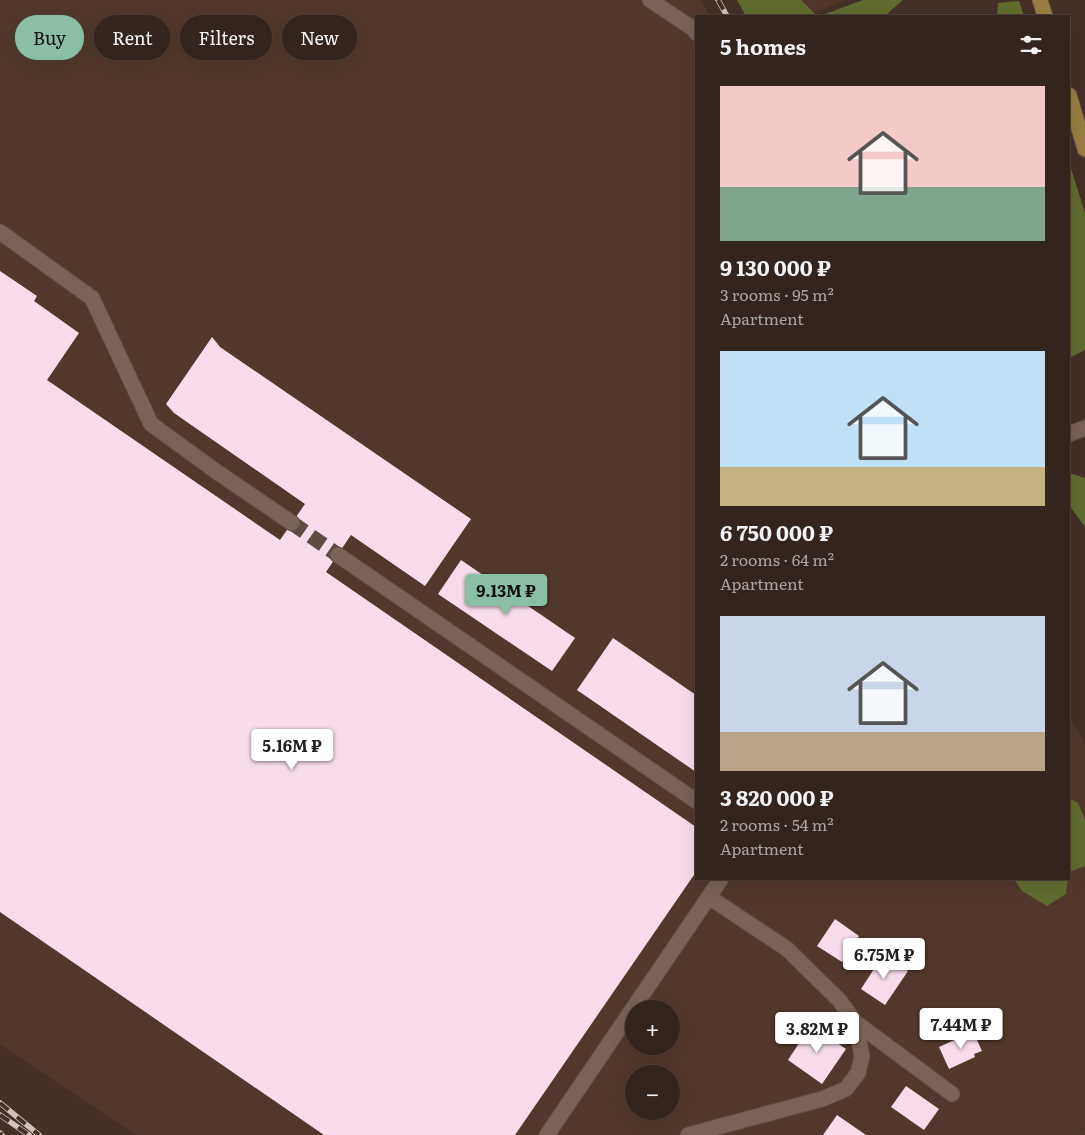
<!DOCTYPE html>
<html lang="en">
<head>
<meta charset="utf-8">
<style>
	body { margin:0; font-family:Literata,serif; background:#3e302a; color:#f1f3f6; height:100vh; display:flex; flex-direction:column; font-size:19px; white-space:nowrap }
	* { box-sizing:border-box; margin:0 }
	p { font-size:16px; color:#a9a4a4 }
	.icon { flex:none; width:28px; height:28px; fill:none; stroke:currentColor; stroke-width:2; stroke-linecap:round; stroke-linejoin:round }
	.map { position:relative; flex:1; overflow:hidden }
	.panel { position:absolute; left:695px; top:15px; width:375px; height:865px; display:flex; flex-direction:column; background:#33241d; border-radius:0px; box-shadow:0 5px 20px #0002,0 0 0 1px #4e413b }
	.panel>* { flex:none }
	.guide { position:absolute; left:15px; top:15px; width:475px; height:45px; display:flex; gap:10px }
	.tools { position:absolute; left:625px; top:1000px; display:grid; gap:10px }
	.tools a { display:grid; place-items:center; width:55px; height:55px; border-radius:50%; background:#33241d; box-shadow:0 5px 20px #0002,0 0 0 1px #4e413b; font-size:25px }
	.price { position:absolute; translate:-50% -42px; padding:0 11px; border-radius:5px; background:#fff; color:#222; font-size:16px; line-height:32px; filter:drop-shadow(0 1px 2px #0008) }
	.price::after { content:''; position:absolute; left:50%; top:30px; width:15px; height:11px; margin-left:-8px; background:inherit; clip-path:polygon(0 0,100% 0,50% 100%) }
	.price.current { background:#8abfa5; color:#111 }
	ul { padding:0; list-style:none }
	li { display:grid; align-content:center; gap:10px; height:265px; padding:0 25px }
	li span { display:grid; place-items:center; height:155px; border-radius:0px; color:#555 }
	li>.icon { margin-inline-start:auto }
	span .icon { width:90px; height:90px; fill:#fffc; stroke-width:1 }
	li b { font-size:21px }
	h2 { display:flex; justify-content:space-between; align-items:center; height:60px; padding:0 25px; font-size:21px }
	.pill { padding:0 18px; border-radius:22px; background:#33241d; box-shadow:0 5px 20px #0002,0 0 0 1px #4e413b; font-size:18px; line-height:45px }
	.pill.current { background:#8abfa5; color:#111 }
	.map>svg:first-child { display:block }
	.built { fill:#52382c; fill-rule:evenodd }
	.forest { fill:#616c2f }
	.building { fill:#f7ddec }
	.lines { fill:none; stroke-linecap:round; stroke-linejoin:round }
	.minor-tunnel { stroke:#5e4b42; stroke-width:15; stroke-dasharray:15 8; stroke-linecap:butt }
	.minor-casing { stroke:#5d4d45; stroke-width:17 }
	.major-casing { stroke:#5d4d45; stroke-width:17 }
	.minor { stroke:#796258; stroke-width:15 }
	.major { stroke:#9a7e42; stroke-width:15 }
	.rail-casing { stroke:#d1c3bc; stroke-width:5.5 }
	.rail { stroke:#443027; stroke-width:4; stroke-dasharray:11; stroke-linecap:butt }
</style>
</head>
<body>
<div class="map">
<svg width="1085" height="1135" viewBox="0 0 1085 1135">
	<rect width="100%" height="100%" fill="#443027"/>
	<g class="built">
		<path d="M0 0H701L710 16H696V879H1069V715L1085 744V1134L1080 1135H137L0 1044ZM634 1009H671V1046H634ZM634 1074H671V1111H634Z"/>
		<path d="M801 0H846L810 15Z"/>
	</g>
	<g class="forest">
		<path d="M737 0H801L817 16H746Z"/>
		<path d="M863 0H903L888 13 890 16H820Z"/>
		<path d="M1019 1 1024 16H997L998 3Z"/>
		<path d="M1069 162 1085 213V350L1069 358Z"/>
		<path d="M1069 473 1085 478V527L1069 505Z"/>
		<path d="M1069 798 1078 803 1085 820V866L1069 872Z"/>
		<path d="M1014 879H1068L1066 894 1047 906 1022 891Z"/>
	</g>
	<g class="building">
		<path d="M0 271 37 296 34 301 79 333 47 380 280 540 305 504 174 413 166 404 212 337 220 347 471 519 425 586 351 535 326 572 696 827V872L515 1135H324L0 912Z"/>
		<path d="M461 560 575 638 552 671 438 594Z"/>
		<path d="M613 638 696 695V772L577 690Z"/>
		<path d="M835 919 859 936 842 962 817 946Z"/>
		<path d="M883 955 908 971 885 1005 861 989Z"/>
		<path d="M811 1025 846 1049 822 1084 788 1060Z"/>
		<path d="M976 1033 979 1039 977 1040 982 1051 974 1054 975 1057 949 1069 939 1047 965 1035 966 1037Z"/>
		<path d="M906 1086 939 1109 924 1130 891 1107Z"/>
		<path d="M837 1115 866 1135H823Z"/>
	</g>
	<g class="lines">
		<path class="minor-tunnel" d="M292 523 338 555"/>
		<defs>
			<g id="minor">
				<path d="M650 0 695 30 696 33"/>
				<path d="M0 232 92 298 151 424 217 472 292 523"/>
				<path d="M1069 434 1085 428"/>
				<path d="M338 555 696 801"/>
				<path d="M855 1022 952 1094"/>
				<path d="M547 1135 721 879"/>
				<path d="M688 1135 822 1099 846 1089 858 1073 862 1056 855 1022 839 1000 787 949 709 897"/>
			</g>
			<g id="major">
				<path d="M1040 0 1045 16"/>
				<path d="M1069 95 1085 149"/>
			</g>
		</defs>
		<use href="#minor" class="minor-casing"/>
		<use href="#major" class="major-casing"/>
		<use href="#minor" class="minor"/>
		<use href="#major" class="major"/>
		<defs>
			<g id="rail">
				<path d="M718 0 727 16"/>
				<path d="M0 1103 39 1135"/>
				<path d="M0 1115 29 1135"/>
				<path d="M0 1133 2 1135"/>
			</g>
		</defs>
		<use href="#rail" class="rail-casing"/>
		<use href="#rail" class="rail"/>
	</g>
</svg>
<div class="tools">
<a>+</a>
<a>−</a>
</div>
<b class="price current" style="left:506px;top:616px">9.13M ₽</b>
<b class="price" style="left:292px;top:771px">5.16M ₽</b>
<b class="price" style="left:884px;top:980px">6.75M ₽</b>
<b class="price" style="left:961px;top:1050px">7.44M ₽</b>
<b class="price" style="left:817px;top:1054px">3.82M ₽</b>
<div class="guide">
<a class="pill current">Buy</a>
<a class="pill">Rent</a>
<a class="pill">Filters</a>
<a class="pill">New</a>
</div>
<section class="panel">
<h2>5 homes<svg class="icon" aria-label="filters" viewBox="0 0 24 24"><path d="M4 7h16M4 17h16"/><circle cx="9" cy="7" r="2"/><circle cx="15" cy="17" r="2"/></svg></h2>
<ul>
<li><span style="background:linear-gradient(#f6c9c9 65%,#7fa58c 0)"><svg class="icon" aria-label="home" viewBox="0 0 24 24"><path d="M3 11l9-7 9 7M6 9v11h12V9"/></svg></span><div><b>9 130 000 ₽</b><p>3 rooms · 95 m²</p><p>Apartment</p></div></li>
<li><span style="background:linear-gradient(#bfe0f5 75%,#c2b280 0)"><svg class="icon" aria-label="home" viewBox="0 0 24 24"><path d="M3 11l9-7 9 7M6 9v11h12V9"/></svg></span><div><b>6 750 000 ₽</b><p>2 rooms · 64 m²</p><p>Apartment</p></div></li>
<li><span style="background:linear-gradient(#c9d6e8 75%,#b9a48a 0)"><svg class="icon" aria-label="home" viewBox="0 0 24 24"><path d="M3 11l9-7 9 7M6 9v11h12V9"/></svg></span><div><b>3 820 000 ₽</b><p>2 rooms · 54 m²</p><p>Apartment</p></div></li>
</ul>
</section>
</div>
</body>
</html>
